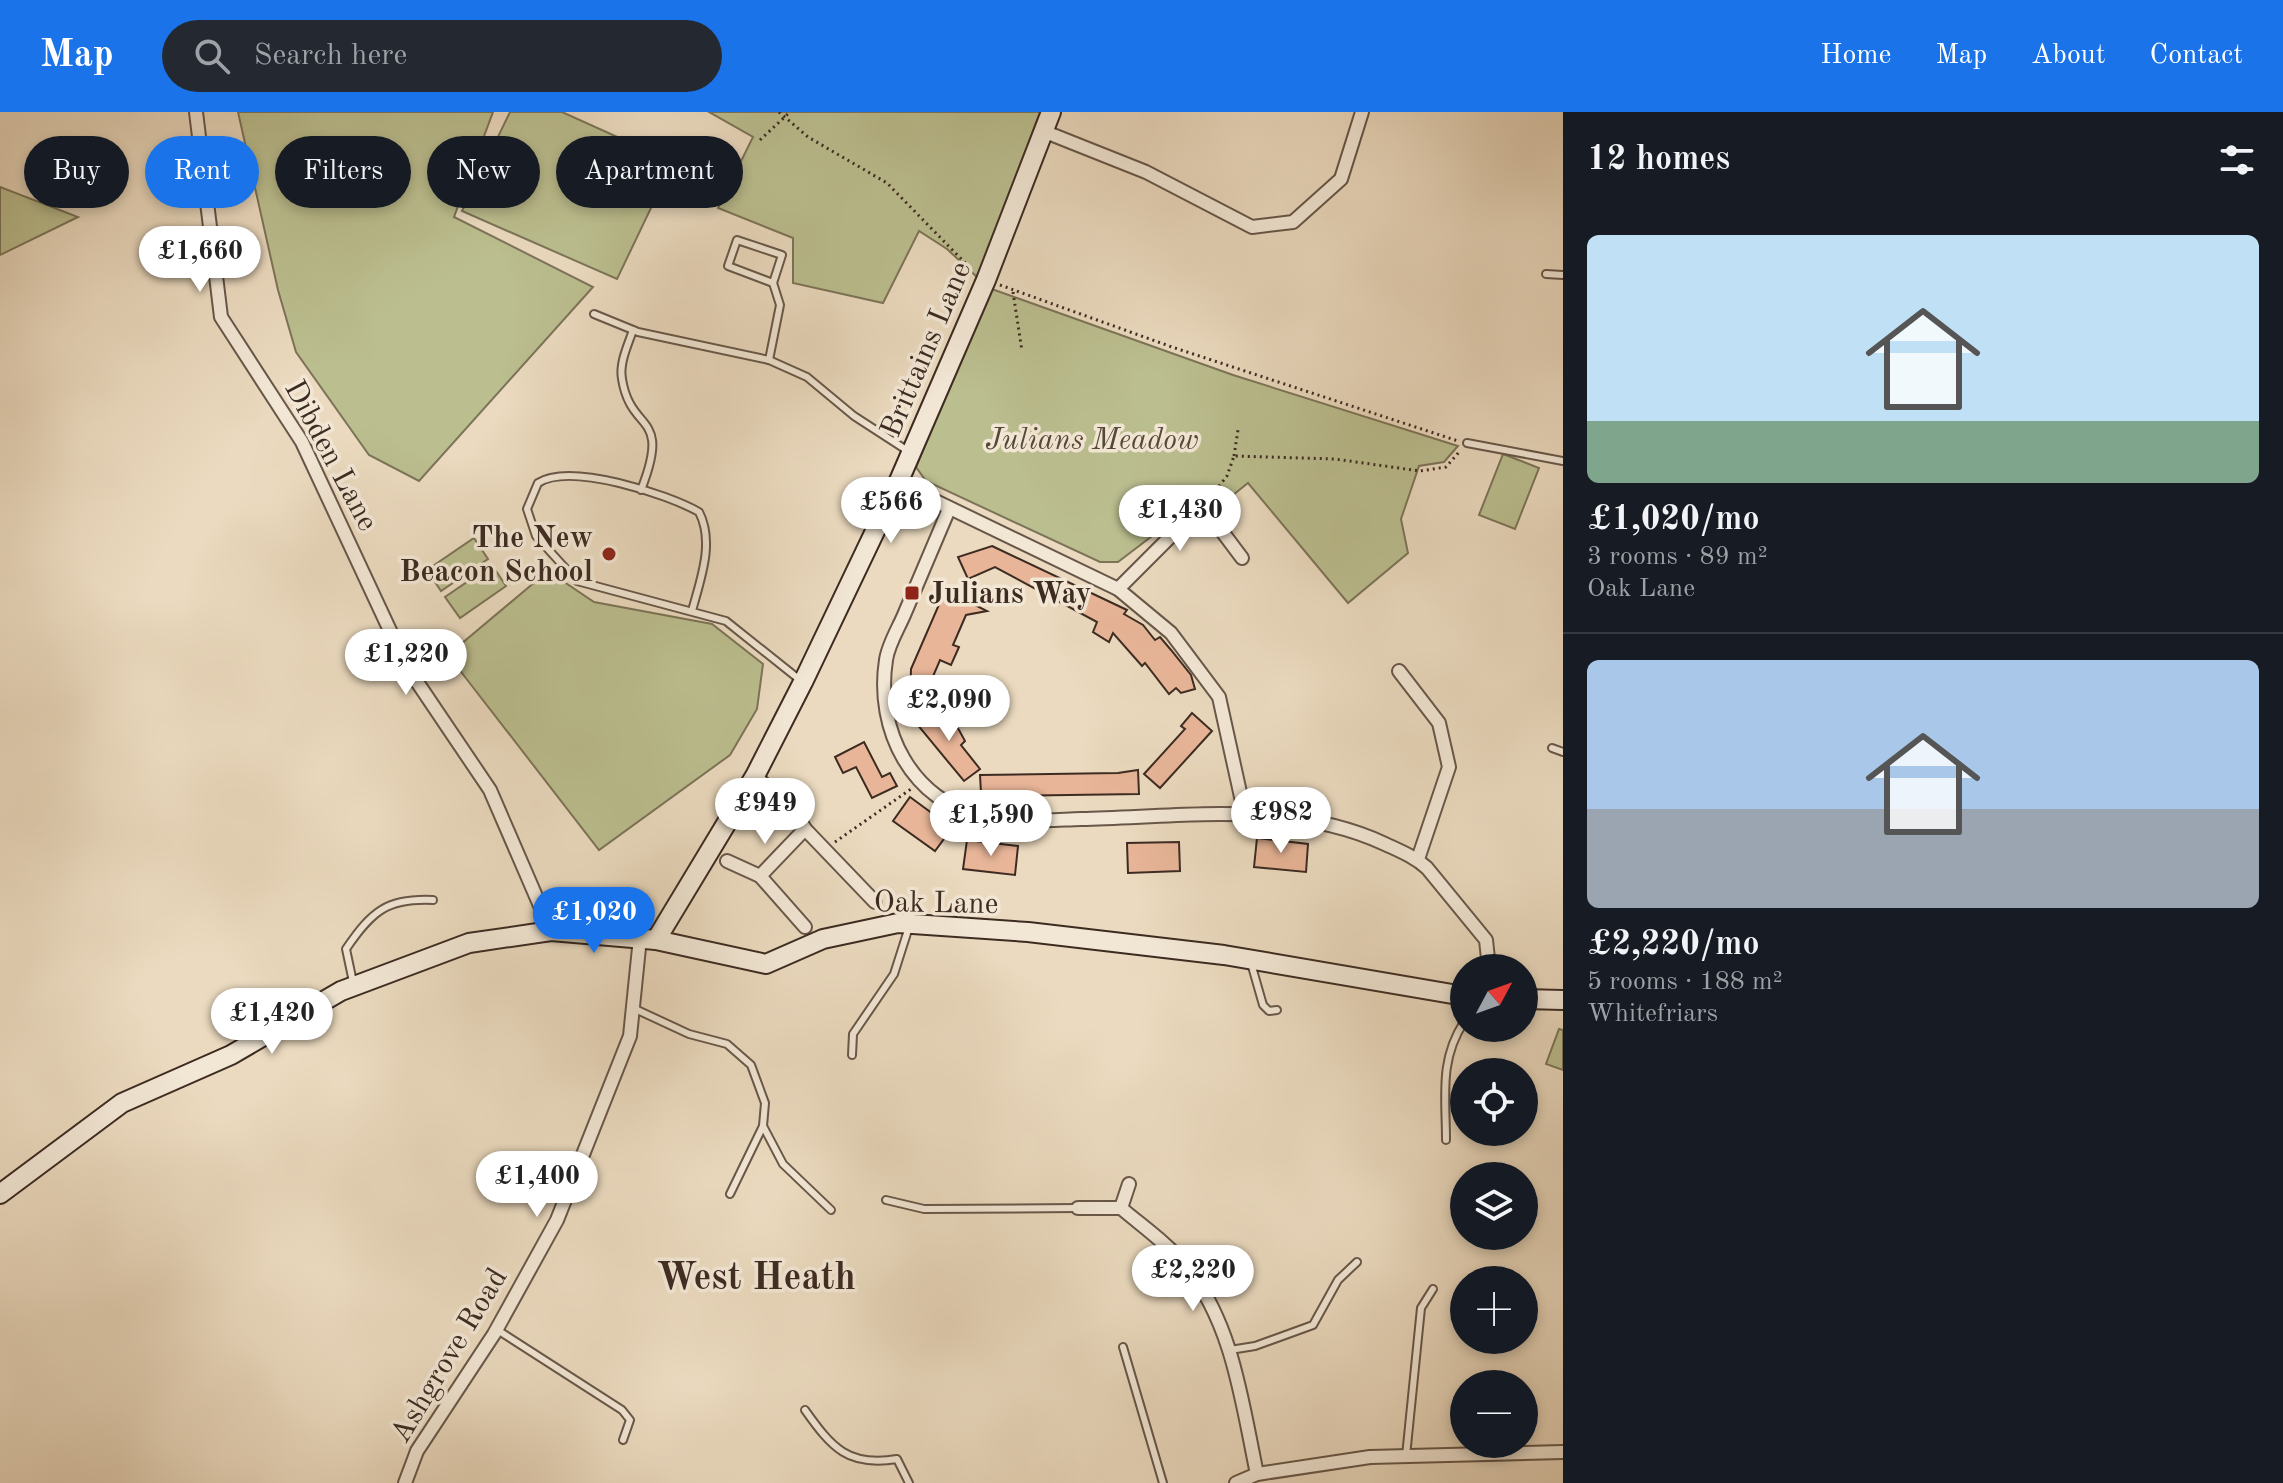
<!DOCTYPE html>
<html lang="en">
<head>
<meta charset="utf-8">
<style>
	body { margin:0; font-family:"Old Standard TT",serif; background:#242831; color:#f1f3f6; height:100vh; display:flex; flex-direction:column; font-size:30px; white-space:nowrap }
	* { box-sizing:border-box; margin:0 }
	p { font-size:26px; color:#9ea1a6 }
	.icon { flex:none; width:44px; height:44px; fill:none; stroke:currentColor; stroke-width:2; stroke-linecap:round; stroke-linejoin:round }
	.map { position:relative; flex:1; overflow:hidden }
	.side { display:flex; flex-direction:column; background:#171b24; width:720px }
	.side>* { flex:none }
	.hud { position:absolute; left:24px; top:24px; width:760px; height:72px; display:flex; gap:16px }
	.needle { width:52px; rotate:49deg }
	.controls { position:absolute; left:1450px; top:842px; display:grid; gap:16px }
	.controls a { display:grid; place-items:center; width:88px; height:88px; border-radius:50%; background:#171b24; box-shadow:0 4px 12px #0003; font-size:40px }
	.price { position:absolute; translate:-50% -68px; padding:0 18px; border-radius:28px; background:#fff; color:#222; font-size:26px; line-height:52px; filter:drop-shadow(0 2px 4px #0008) }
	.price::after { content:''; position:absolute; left:50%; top:48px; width:24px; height:18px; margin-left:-12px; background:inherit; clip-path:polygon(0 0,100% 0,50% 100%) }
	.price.active { background:#1a73e8; color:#fff }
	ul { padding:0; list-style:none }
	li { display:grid; align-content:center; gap:16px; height:424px; padding:0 24px }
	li+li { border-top:2px solid #363941 }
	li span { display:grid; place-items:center; height:248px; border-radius:12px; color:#555 }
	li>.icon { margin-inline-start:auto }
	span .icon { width:144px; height:144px; fill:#fffc; stroke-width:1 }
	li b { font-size:34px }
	h2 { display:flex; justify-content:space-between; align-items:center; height:96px; padding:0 24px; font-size:34px }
	.chip { padding:0 28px; border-radius:36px; background:#171b24; box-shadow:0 4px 12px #0003; font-size:28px; line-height:72px }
	.chip.active { background:#1a73e8; color:#fff }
	header { display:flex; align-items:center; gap:48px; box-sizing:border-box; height:112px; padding:0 40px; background:#1a73e8; color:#fff }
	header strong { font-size:38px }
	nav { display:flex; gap:44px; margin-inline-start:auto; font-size:28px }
	.search { width:560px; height:72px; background:#242831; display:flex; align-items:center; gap:20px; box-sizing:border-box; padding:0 28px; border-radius:44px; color:#9ea1a6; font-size:30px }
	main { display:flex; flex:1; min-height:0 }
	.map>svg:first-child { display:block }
	.green { fill:#bbbe8f; stroke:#7c7458; stroke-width:2 }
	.building { fill:#e8b598; stroke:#3d2b22; stroke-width:2 }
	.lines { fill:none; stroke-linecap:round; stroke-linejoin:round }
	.lane-casing { stroke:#685749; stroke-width:10 }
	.street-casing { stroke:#685749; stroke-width:16 }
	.secondary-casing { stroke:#3d2b22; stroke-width:22 }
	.path { stroke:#3d2b22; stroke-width:3; stroke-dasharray:2 4; stroke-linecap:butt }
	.lane { stroke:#f2e7d5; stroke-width:6 }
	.street { stroke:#f2e7d5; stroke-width:12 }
	.secondary { stroke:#f2e7d5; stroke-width:18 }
	.poi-dot { fill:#8f2418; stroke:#f2e7d5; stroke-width:3 }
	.labels { text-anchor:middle; stroke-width:7; stroke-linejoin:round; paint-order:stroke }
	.street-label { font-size:30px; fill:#3d2b22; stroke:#f2e7d5 }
	.park-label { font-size:30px; font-style:italic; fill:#564838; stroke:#f2e7d5 }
	.poi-label { font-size:30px; font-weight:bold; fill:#3d2b22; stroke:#f2e7d5; text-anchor:end }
	.district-label { font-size:38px; font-weight:bold; fill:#3d2b22; stroke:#f2e7d5 }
</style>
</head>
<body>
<header>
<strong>Map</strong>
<div class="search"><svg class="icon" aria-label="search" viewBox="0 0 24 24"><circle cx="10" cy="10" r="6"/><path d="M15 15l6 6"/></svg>Search here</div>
<nav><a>Home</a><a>Map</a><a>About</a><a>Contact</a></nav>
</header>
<main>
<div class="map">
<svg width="1563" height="1371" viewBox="0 0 1563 1371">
	<rect width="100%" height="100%" fill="#ebdabf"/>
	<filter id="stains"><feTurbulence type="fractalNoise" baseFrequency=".0025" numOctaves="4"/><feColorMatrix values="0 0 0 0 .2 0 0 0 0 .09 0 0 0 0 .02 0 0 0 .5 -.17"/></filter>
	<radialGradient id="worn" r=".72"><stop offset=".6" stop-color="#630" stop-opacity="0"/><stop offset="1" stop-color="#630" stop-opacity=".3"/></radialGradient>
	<g class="green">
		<path d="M238 0H493L454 105 593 175 419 369 369 343 296 240 278 178Z"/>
		<path d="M510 0H562L673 50 617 167 462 99Z"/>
		<path d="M709 0H1040L979 167 947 137 919 119 883 191 793 171V126L718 96 753 25Z"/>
		<path d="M0 75 78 105 0 143Z"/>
		<path d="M989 176 1233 263 1458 334 1444 350 1419 354 1401 407 1408 441 1348 491 1248 371 1212 400 1177 405 1118 450H1100L926 369 916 355Z"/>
		<path d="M1503 342 1539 356 1515 417 1479 403Z"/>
		<path d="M474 426 488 447 441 479 427 458Z"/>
		<path d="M492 453 506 474 460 506 445 485Z"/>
		<path d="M548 459 594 490 712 512 763 552 757 597 730 643 599 738 448 543Z"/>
		<path d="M1559 917 1563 918V958L1546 952Z"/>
	</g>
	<g class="building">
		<path d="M992 434 1127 498 1124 502 1143 513 1155 528 1160 525 1171 538 1191 563 1195 577 1181 581 1176 576 1169 582 1145 551 1142 554 1113 521 1109 530 1093 520 1097 510 995 455 968 467 958 445Z"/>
		<path d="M949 480 987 499 966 503 953 533 959 535 951 553 940 548 931 569V591L910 590 911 557 944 481 947 483Z"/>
		<path d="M934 596 944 611 950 606 959 618 965 629 961 633 980 657 964 669 916 611Z"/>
		<path d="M1192 601 1212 619 1160 676 1144 662 1185 617 1181 614Z"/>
		<path d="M864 630 882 665 890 661 897 674 872 686 856 655 843 661 835 645Z"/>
		<path d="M1138 658 1139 682 1002 684 981 681 980 663 1118 661Z"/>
		<path d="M910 685 952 716 935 739 893 709Z"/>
		<path d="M1257 726 1308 732 1306 760 1254 755Z"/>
		<path d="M967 728 1018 734 1015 763 963 757Z"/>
		<path d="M1179 730 1180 759 1128 761 1127 731Z"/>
	</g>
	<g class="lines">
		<defs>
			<g id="lane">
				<path d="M737 128 782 143 773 171 728 154Z"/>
				<path d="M1546 162 1563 163"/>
				<path d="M594 202 638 220 769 248 807 265 854 304 908 339"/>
				<path d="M633 218C628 233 619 251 622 267 631 323 672 299 641 378"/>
				<path d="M769 248 780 193 773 171"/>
				<path d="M1467 331 1563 349"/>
				<path d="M692 499C700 468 715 431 699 400 667 382 570 350 538 371L527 397 536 424 577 469 726 509 800 568"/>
				<path d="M1552 636 1563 640"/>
				<path d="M1251 851 1263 893 1269 899 1277 898"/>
				<path d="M353 870 346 837C372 799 387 786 433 788"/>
				<path d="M633 896 689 922 727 932 751 953 765 991 763 1014 730 1082"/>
				<path d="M852 943 853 922 894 862 909 815"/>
				<path d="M763 1014 783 1052 831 1098"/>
				<path d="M1446 1028C1446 985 1439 948 1464 910"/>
				<path d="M886 1088 924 1097 1078 1096"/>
				<path d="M496 1217 622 1298 630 1308 623 1328"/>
				<path d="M1123 1235 1163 1371"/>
				<path d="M1230 1238 1255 1234 1313 1213 1338 1168 1357 1150"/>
				<path d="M805 1298C832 1336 848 1355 897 1347L909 1371"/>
				<path d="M1406 1344 1421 1196 1433 1177"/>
			</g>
			<g id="street">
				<path d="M196 0 221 205 302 330 407 555 490 678 551 819"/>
				<path d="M1043 19 1146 60 1252 115 1293 110 1341 67 1362 0"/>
				<path d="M898 371 1118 477 1171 521 1219 585 1245 703"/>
				<path d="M949 397C934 433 919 468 904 503 898 517 888 533 886 548 875 618 912 690 984 705 1014 711 1050 708 1081 707 1181 705 1292 688 1385 732 1400 739 1415 745 1427 756L1486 828 1489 856"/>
				<path d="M1118 477 1192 403 1218 414 1242 446"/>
				<path d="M1399 559 1439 611 1449 655 1418 747"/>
				<path d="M755 664 794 698 805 717 875 790"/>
				<path d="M727 749 760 764 805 717"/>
				<path d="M760 764 805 815"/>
				<path d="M1129 1072 1121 1096C1142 1114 1168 1132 1185 1153 1233 1211 1242 1291 1257 1362"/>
				<path d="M1078 1096H1121"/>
				<path d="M405 1371 417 1339 494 1222 557 1108 630 924 640 826"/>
				<path d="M1236 1371 1257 1362 1370 1345 1563 1340"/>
			</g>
			<g id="secondary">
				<path d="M656 828 755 664 803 570 898 371 986 168 1051 0"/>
				<path d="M1524 887 1563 888"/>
				<path d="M0 1082 122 991 231 943 341 879 469 831 551 819 656 828 766 852 823 827 898 811 1028 820 1224 843 1464 884"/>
			</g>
		</defs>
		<use href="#lane" class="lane-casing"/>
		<use href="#street" class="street-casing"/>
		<use href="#secondary" class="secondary-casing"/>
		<g class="path">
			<path d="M779 0 808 25 887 71 972 158"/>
			<path d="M760 28 790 0"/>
			<path d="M1000 173 1172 235 1458 329"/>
			<path d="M1013 180 1022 239"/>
			<path d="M1234 344 1238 318"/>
			<path d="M1204 393 1227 364 1234 344 1335 347 1420 359 1446 355 1460 339"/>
			<path d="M835 730 911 677"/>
		</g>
		<use href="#lane" class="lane"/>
		<use href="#street" class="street"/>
		<use href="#secondary" class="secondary"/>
	</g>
	<g class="poi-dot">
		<circle cx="609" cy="442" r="8"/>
		<rect x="904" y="473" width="16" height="16" rx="4"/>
	</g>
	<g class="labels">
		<g class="street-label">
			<text transform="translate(925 237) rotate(-67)" y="10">Brittains Lane</text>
			<text transform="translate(332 343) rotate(62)" y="10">Dibden Lane</text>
			<text transform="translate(936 790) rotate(1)" y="10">Oak Lane</text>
			<text transform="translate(448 1243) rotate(-59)" y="10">Ashgrove Road</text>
		</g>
		<g class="park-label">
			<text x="1092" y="337">Julians Meadow</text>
		</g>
		<g class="poi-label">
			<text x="593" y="435">The New<tspan x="593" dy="34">Beacon School</tspan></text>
			<text x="928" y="491" text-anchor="start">Julians Way</text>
		</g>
		<g class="district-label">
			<text x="756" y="1177">West Heath</text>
		</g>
	</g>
	<rect width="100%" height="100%" filter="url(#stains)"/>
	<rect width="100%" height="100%" fill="url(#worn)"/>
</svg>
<div class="controls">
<a><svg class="needle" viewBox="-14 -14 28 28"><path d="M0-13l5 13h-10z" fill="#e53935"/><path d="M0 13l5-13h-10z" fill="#9ea1a6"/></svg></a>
<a><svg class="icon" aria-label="locate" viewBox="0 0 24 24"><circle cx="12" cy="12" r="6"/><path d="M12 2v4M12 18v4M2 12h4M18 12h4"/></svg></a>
<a><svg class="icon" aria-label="layers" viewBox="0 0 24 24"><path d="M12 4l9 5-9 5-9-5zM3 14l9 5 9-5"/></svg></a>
<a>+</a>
<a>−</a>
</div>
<b class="price" style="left:200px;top:182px">£1,660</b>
<b class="price" style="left:891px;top:433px">£566</b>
<b class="price" style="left:1180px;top:441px">£1,430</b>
<b class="price" style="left:406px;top:585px">£1,220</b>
<b class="price" style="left:949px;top:631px">£2,090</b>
<b class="price" style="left:765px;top:734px">£949</b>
<b class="price" style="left:1281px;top:743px">£982</b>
<b class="price" style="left:991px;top:746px">£1,590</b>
<b class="price active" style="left:594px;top:843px">£1,020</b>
<b class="price" style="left:272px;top:944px">£1,420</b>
<b class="price" style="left:537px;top:1107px">£1,400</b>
<b class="price" style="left:1193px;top:1201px">£2,220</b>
<div class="hud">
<a class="chip">Buy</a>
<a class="chip active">Rent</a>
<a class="chip">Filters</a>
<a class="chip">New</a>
<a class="chip">Apartment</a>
</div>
</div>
<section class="side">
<h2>12 homes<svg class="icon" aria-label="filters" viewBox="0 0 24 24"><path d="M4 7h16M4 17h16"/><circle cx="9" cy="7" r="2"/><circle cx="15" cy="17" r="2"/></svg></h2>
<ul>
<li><span style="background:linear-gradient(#bfe0f5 75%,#7fa58c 0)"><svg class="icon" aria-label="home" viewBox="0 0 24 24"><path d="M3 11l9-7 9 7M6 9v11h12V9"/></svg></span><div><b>£1,020/mo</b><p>3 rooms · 89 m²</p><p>Oak Lane</p></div></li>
<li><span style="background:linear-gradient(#a9c7e8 60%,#9aa5b1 0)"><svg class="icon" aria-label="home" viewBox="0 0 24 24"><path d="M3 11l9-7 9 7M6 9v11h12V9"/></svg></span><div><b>£2,220/mo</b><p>5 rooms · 188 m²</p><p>Whitefriars</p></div></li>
</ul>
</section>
</main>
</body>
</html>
